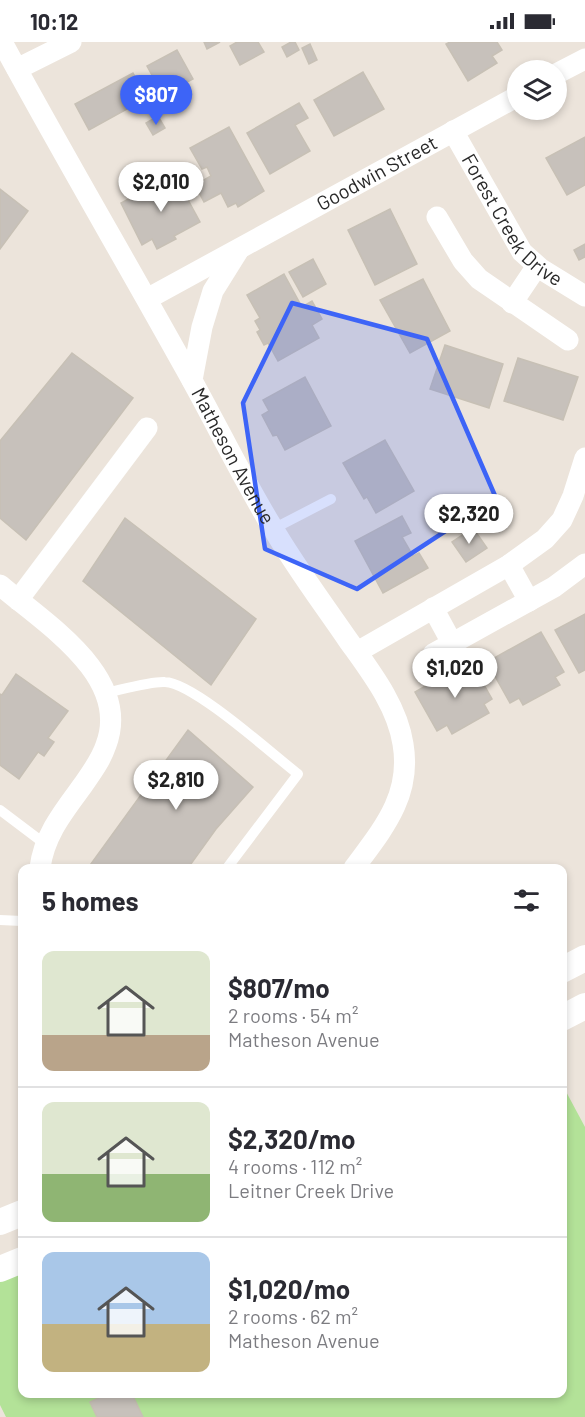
<!DOCTYPE html>
<html lang="en">
<head>
<meta charset="utf-8">
<style>
	body { margin:0; font-family:Barlow,sans-serif; background:#f7f7f7; color:#2b2b33; height:100vh; display:flex; flex-direction:column; font-size:22px; white-space:nowrap }
	* { box-sizing:border-box; margin:0 }
	p { font-size:20px; color:#7c7c81 }
	.icon { flex:none; width:33px; height:33px; fill:none; stroke:currentColor; stroke-width:2; stroke-linecap:round; stroke-linejoin:round }
	.map { position:relative; flex:1; overflow:hidden }
	.panel { position:absolute; left:18px; top:822px; width:549px; height:534px; display:flex; flex-direction:column; background:#fff; border-radius:12px; box-shadow:0 3px 9px #0003 }
	.panel>* { flex:none }
	.controls { position:absolute; left:507px; top:18px; display:grid; gap:12px }
	.controls a { display:grid; place-items:center; width:60px; height:60px; border-radius:50%; background:#fff; box-shadow:0 3px 9px #0003; font-size:30px }
	.price { position:absolute; translate:-50% -51px; padding:0 14px; border-radius:21px; background:#fff; color:#222; font-size:20px; line-height:39px; filter:drop-shadow(0 2px 3px #0008) }
	.price::after { content:''; position:absolute; left:50%; top:36px; width:18px; height:14px; margin-left:-9px; background:inherit; clip-path:polygon(0 0,100% 0,50% 100%) }
	.price.current { background:#3d64f7; color:#fff }
	ul { padding:0; list-style:none }
	li { display:flex; align-items:center; gap:18px; height:150px; padding:0 24px }
	li+li { border-top:2px solid #e1e1e2 }
	li span { display:grid; place-items:center; flex:none; width:168px; height:120px; border-radius:12px; color:#555 }
	li>.icon { margin-inline-start:auto }
	span .icon { width:72px; height:72px; fill:#fffc; stroke-width:1 }
	li b { font-size:26px }
	h2 { display:flex; justify-content:space-between; align-items:center; height:72px; padding:0 24px; font-size:26px }
	.status { display:flex; justify-content:space-between; align-items:center; height:42px; padding:0 30px; background:#fff; direction:ltr }
	.status svg { height:16px; fill:currentColor }
	.map>svg:first-child { display:block }
	.green { fill:#b3e298 }
	.building { fill:#c7c1bb; stroke:#c7c0b5; stroke-width:1.5 }
	.lines { fill:none; stroke-linecap:round; stroke-linejoin:round }
	.service { stroke:#fff; stroke-width:10 }
	.minor { stroke:#fff; stroke-width:21 }
	.tertiary { stroke:#fff; stroke-width:26 }
	.marked { fill:#3d64f7; fill-opacity:0.2; stroke:#3d64f7; stroke-width:4.5; stroke-linejoin:round }
	.labels { text-anchor:middle; stroke-width:5; stroke-linejoin:round; paint-order:stroke }
	.street-label { font-size:20px; fill:#292929; stroke:#fff }
</style>
</head>
<body>
<div class="status"><b>10:12</b><svg viewBox="0 0 49 12"><path d="M0 12V9h3v3zM5 12V6h3v6zM10 12V3h3v9zM15 12V0h3v12zM26 1h20v11H26zM47 4h2v5h-2z"/></svg></div>
<div class="map">
<svg width="585" height="1375" viewBox="0 0 585 1375">
	<rect width="100%" height="100%" fill="#ece4db"/>
	<path class="green" d="M563 1044 585 1085V1375H6L0 1363V1227L22 1218V1352H562Z"/>
	<g class="building">
		<path d="M204 0H220L207 7Z"/>
		<path d="M237 0H258L264 10 240 23 230 4Z"/>
		<path d="M291 0H295L299 8 287 15 282 5Z"/>
		<path d="M450 0H497L502 8 492 14 497 21 468 39 446 2Z"/>
		<path d="M310 2 317 18 309 22 302 6Z"/>
		<path d="M177 8 193 37 163 53 147 24Z"/>
		<path d="M363 30 384 67 334 94 314 58Z"/>
		<path d="M133 31 147 56 89 88 75 62Z"/>
		<path d="M299 61 308 76 295 83 310 109 270 132 247 91Z"/>
		<path d="M158 74 165 86 153 93 146 81Z"/>
		<path d="M229 85 264 149 238 165 236 161 228 165 221 151 204 160 195 143 211 134 207 125 202 127 190 106Z"/>
		<path d="M585 95V143L567 153 546 116Z"/>
		<path d="M174 132 200 180 174 194 176 197 157 207 152 197 142 203 121 161Z"/>
		<path d="M0 147 28 169 0 207Z"/>
		<path d="M390 167 417 222 375 243 348 188Z"/>
		<path d="M585 202V215L579 218 574 208Z"/>
		<path d="M313 217 326 242 303 255 289 230Z"/>
		<path d="M284 232 302 265 312 259 322 277 312 283 319 296 278 319 268 301 264 303 257 290 260 288 255 279 260 276 247 253Z"/>
		<path d="M423 237 450 289 410 311 380 258Z"/>
		<path d="M445 303 503 322 489 366 430 347Z"/>
		<path d="M72 311 133 356 26 498 0 476V399Z"/>
		<path d="M518 316 578 335 563 378 504 359Z"/>
		<path d="M305 335 331 384 285 408 277 393 273 394 262 373 269 369 263 358Z"/>
		<path d="M385 398 414 449 376 471 367 455 364 457 343 421Z"/>
		<path d="M402 474 411 491 402 495 413 514 419 511 428 526 383 551 355 499Z"/>
		<path d="M125 476 256 577 211 643 83 539Z"/>
		<path d="M473 486 487 506 466 520 452 500Z"/>
		<path d="M585 572V628L579 631 555 588Z"/>
		<path d="M541 590 564 630 555 635 560 643 523 663 519 656 510 661 487 620Z"/>
		<path d="M470 618 492 657 484 662 489 671 452 692 447 683 437 689 415 650Z"/>
		<path d="M16 632 68 669 48 696 54 700 44 714 38 710 19 737 0 723V652L2 653Z"/>
		<path d="M188 688 253 745 216 787 188 826H88Z"/>
		<path d="M107 1352H132L143 1375H97L90 1360Z"/>
	</g>
	<g class="lines">
		<g class="service">
			<path d="M273 487 331 457"/>
			<path d="M105 651C120 648 151 639 165 640 194 641 272 712 298 732L227 826"/>
			<path d="M0 768 45 802"/>
			<path d="M0 878 22 879"/>
		</g>
		<g class="minor">
			<path id="s1" d="M2 0C61 109 124 216 184 324 214 377 240 432 271 483 294 523 322 560 348 598 370 629 397 663 403 702 412 754 382 788 354 826"/>
			<path d="M17 27 71 0"/>
			<path d="M556 32 585 17"/>
			<path id="s2" d="M453 89 522 210 541 227 585 254"/>
			<path d="M437 175 463 219 479 237 568 298"/>
			<path id="s3" d="M147 257 518 54"/>
			<path d="M512 261 537 224"/>
			<path d="M192 338 202 285 213 249 238 209"/>
			<path d="M509 523 529 559"/>
			<path d="M0 543C44 581 132 634 106 703 101 718 92 730 83 743 64 769 44 793 40 826"/>
			<path d="M18 558 147 386"/>
			<path d="M433 566 452 601"/>
			<path d="M357 610 509 523 545 497 562 478 573 454 585 416"/>
			<path d="M433 612 554 545 585 522"/>
		</g>
		<g class="tertiary">
			<path d="M562 928 585 916"/>
			<path d="M562 976 585 964"/>
			<path d="M0 1180 22 1171"/>
			<path d="M0 1227 22 1218"/>
		</g>
	</g>
	<path class="marked" d="M292 261 427 297 496 456 357 547 265 507 243 361Z"/>
	<g class="labels">
		<g class="street-label">
			<text dy="7" stroke="none"><textPath href="#s3" startOffset="262">Goodwin Street</textPath></text>
			<text dy="7" stroke="none"><textPath href="#s2" startOffset="108">Forest Creek Drive</textPath></text>
			<text dy="7" stroke="none"><textPath href="#s1" startOffset="474">Matheson Avenue</textPath></text>
		</g>
	</g>
</svg>
<div class="controls">
<a><svg class="icon" aria-label="layers" viewBox="0 0 24 24"><path d="M12 4l9 5-9 5-9-5zM3 14l9 5 9-5"/></svg></a>
</div>
<b class="price current" style="left:156px;top:84px">$807</b>
<b class="price" style="left:161px;top:171px">$2,010</b>
<b class="price" style="left:469px;top:503px">$2,320</b>
<b class="price" style="left:455px;top:657px">$1,020</b>
<b class="price" style="left:176px;top:769px">$2,810</b>
<section class="panel">
<h2>5 homes<svg class="icon" aria-label="filters" viewBox="0 0 24 24"><path d="M4 7h16M4 17h16"/><circle cx="9" cy="7" r="2"/><circle cx="15" cy="17" r="2"/></svg></h2>
<ul>
<li><span style="background:linear-gradient(#dfe7d0 70%,#b9a48a 0)"><svg class="icon" aria-label="home" viewBox="0 0 24 24"><path d="M3 11l9-7 9 7M6 9v11h12V9"/></svg></span><div><b>$807/mo</b><p>2 rooms · 54 m²</p><p>Matheson Avenue</p></div></li>
<li><span style="background:linear-gradient(#dfe7d0 60%,#8fb573 0)"><svg class="icon" aria-label="home" viewBox="0 0 24 24"><path d="M3 11l9-7 9 7M6 9v11h12V9"/></svg></span><div><b>$2,320/mo</b><p>4 rooms · 112 m²</p><p>Leitner Creek Drive</p></div></li>
<li><span style="background:linear-gradient(#a9c7e8 60%,#c2b280 0)"><svg class="icon" aria-label="home" viewBox="0 0 24 24"><path d="M3 11l9-7 9 7M6 9v11h12V9"/></svg></span><div><b>$1,020/mo</b><p>2 rooms · 62 m²</p><p>Matheson Avenue</p></div></li>
</ul>
</section>
</div>
</body>
</html>
